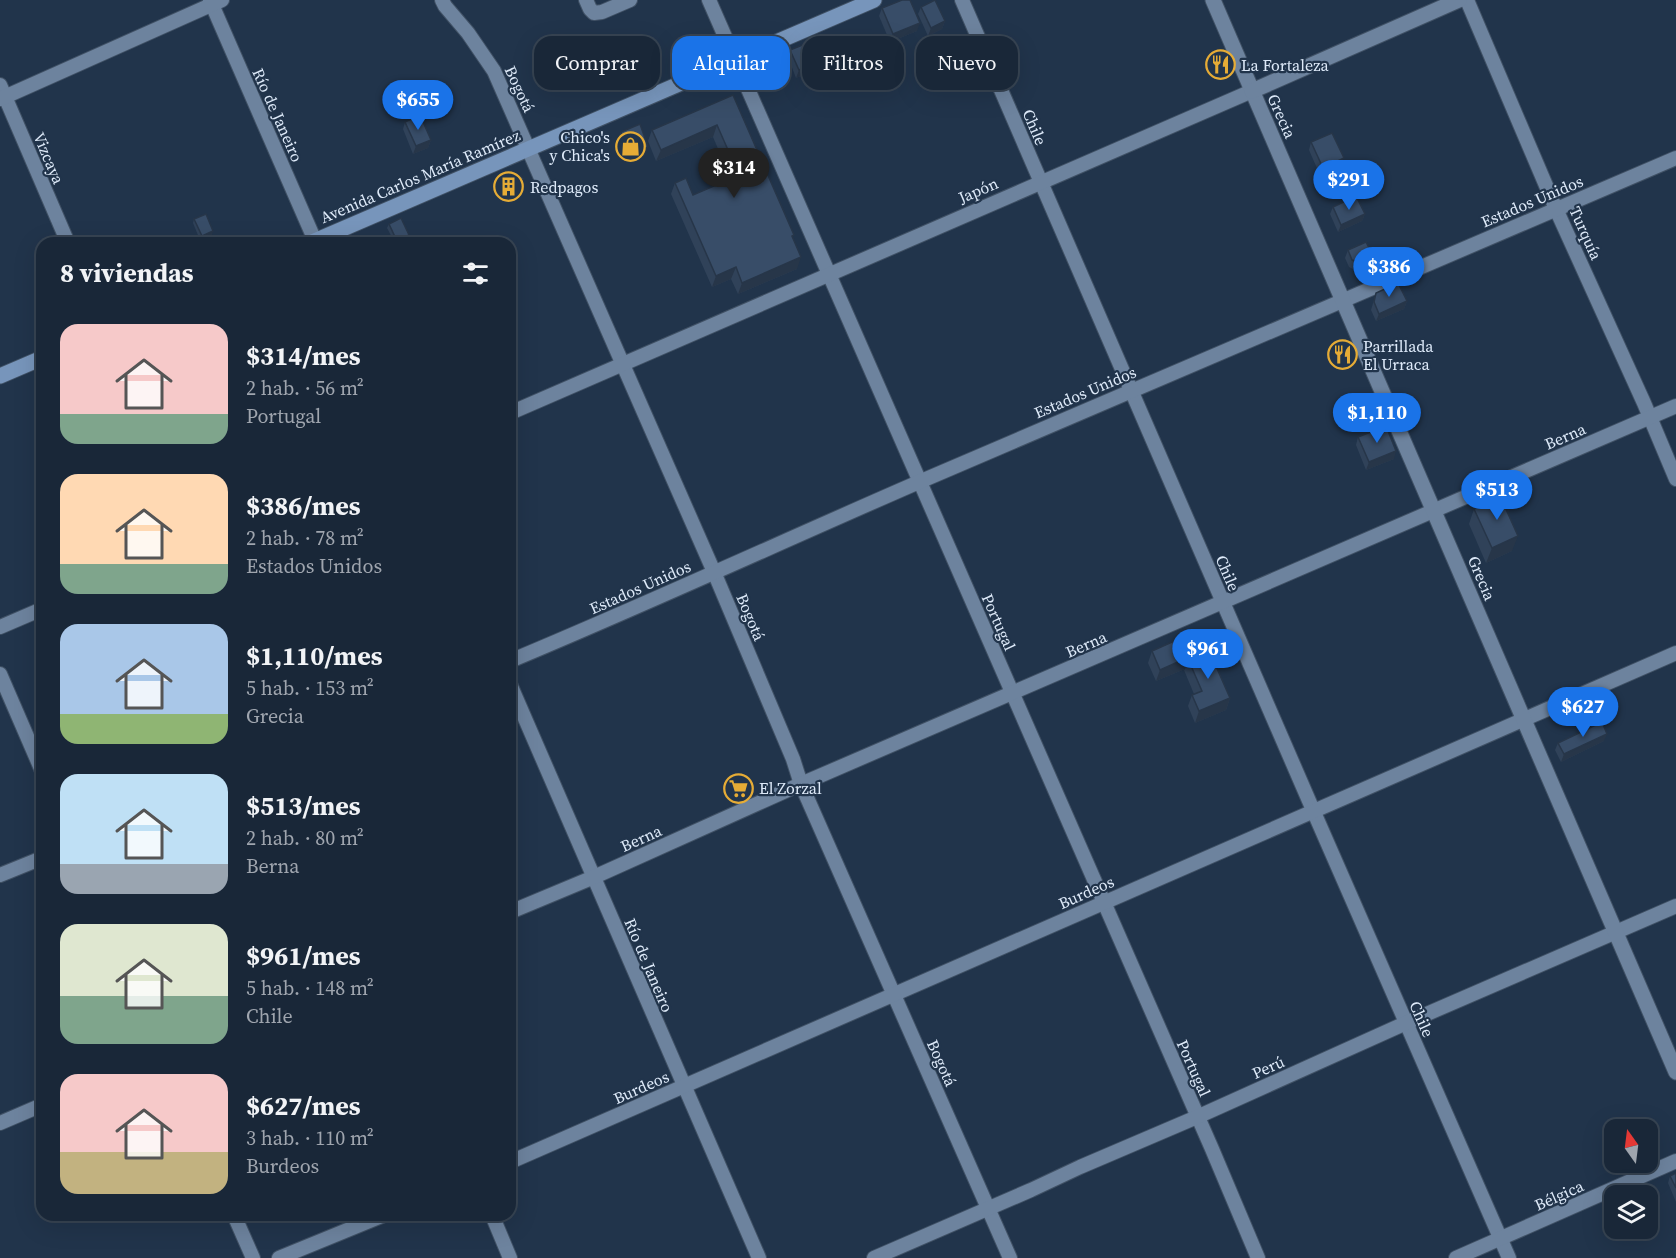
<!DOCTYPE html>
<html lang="es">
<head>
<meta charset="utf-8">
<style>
	body { margin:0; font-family:"Source Serif 4",serif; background:#222f40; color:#f1f3f6; height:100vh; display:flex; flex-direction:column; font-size:22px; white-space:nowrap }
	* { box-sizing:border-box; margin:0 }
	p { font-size:20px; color:#9fa5ae }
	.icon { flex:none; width:33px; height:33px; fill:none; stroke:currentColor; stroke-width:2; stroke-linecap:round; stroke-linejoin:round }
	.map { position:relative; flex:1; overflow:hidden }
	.details { position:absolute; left:36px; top:237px; width:480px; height:984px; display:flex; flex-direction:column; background:#192738; border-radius:18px; box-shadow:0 6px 24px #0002,0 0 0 2px #374453 }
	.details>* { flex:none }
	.guide { position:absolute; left:534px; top:36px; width:570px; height:54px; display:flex; gap:12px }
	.needle { width:39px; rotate:346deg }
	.fabs { position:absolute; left:1604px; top:1119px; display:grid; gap:12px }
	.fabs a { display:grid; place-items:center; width:54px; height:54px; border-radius:12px; background:#192738; box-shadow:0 6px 24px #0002,0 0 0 2px #374453; font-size:30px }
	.price { position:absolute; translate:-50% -51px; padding:0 14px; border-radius:21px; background:#1a73e8; color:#fff; font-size:20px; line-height:39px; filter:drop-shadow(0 2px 3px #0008) }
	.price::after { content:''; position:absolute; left:50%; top:36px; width:18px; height:14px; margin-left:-9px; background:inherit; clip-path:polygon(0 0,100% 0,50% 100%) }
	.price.selected { background:#222; color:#fff }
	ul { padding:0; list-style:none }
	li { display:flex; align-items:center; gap:18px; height:150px; padding:0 24px }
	li span { display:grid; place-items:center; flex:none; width:168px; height:120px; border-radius:18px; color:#555 }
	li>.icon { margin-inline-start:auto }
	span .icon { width:72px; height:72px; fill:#fffc; stroke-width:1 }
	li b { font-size:26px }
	h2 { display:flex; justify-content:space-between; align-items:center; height:72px; padding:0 24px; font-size:26px }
	.chip { padding:0 21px; border-radius:18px; background:#192738; box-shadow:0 6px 24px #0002,0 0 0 2px #374453; font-size:21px; line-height:54px }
	.chip.selected { background:#1a73e8; color:#fff }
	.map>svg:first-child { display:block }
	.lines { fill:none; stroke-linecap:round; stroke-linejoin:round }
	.minor-casing { stroke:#405165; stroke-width:16 }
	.tertiary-casing { stroke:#405165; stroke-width:17 }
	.secondary-casing { stroke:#405165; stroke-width:17 }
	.minor { stroke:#6d839e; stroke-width:14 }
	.tertiary { stroke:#6d839e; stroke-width:15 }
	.secondary { stroke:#7795bb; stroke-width:15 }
	.wall { fill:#304259 }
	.shaded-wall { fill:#273649 }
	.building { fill:#384d68; stroke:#273649; stroke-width:1.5 }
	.labels { text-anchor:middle; stroke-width:4.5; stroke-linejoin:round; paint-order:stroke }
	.poi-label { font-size:16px; fill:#deeaf9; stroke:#21344b; text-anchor:start }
	.street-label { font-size:16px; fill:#deeaf9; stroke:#21344b }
</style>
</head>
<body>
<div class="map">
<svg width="1676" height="1258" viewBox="0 0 1676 1258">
	<rect width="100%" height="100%" fill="#21344b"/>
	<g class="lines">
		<defs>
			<g id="minor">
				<path d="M210 0 316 243"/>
				<path d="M442 0 445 6 468 33 494 71 714 572 793 759 801 784 1010 1258"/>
				<path d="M586 0 590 9 594 13 602 12 630 0"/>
				<path d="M709 0 1212 1149 1258 1258"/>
				<path d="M962 0 1313 810 1509 1258"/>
				<path d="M1467 0 1556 209 1644 403 1676 479"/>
				<path d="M0 85 68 243"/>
				<path d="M0 99 222 0"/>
				<path d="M510 413 1252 91"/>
				<path d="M0 627 42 609"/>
				<path d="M510 661C647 604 783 541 919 482 1171 372 1424 265 1676 158"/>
				<path d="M0 674 42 771"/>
				<path d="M510 684 759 1258"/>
				<path d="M0 875 42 858"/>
				<path d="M510 912 594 877 801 784 1676 406"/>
				<path d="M0 1123 42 1105"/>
				<path d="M510 1162 1676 653"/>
				<path d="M234 1215 253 1258"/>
				<path d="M492 1215 510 1258"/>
				<path d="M279 1258 384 1215"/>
				<path d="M874 1258 1031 1190 1080 1167 1197 1117 1406 1023 1676 906"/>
				<path d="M1456 1258 1676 1161"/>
			</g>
			<g id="tertiary">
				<path d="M1213 0 1676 1072"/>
				<path d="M1252 91 1459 0"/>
			</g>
			<g id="secondary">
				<path d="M310 243 874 0"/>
				<path d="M0 376 42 358"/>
			</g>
		</defs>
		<use href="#minor" class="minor-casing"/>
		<use href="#tertiary" class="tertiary-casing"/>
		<use href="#secondary" class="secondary-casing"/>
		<use href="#minor" class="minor"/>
		<use href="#tertiary" class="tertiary"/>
		<use href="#secondary" class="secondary"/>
	</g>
	<g class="wall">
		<path d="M921 7 945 21 942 29 928 36 918 14Z"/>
		<path d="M882 8 917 31 890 42 879 16Z"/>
		<path d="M790 50 824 79 805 86 801 76 796 78 788 57Z"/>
		<path d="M733 95 793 239 797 269 738 294 731 279 712 287 671 194 675 183 693 195 731 179 713 137 656 161 648 141 652 130Z"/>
		<path d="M405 122 431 140 428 148 413 154 403 129Z"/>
		<path d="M640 124 645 155 637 158 636 153 624 157 618 139 621 132Z"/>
		<path d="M1311 142 1341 166 1320 175 1309 150Z"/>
		<path d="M503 179 522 183 506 192 502 183Z"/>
		<path d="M1333 207 1365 214 1362 221 1338 232 1330 214Z"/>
		<path d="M194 219 212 235 200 240 193 223Z"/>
		<path d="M389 224 408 238 398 243H395L387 228Z"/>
		<path d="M1348 250 1369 262 1353 269 1349 267 1345 258Z"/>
		<path d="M1376 293 1407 301 1404 309 1376 321 1371 310Z"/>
		<path d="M1334 347 1350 358 1339 364 1333 351Z"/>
		<path d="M1358 437 1394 459 1366 470 1356 445Z"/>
		<path d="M1474 509 1508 514 1512 551 1486 563 1469 524Z"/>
		<path d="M1152 651 1189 657 1188 659 1221 662 1218 670 1230 698 1226 710 1195 723 1188 706 1192 695 1194 694 1184 670 1185 669 1156 681 1148 663Z"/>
		<path d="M1604 741 1561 762 1555 750 1558 743Z"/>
		<path d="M1676 1173V1202L1668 1183 1670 1176Z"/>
	</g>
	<g class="shaded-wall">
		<path d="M945 21 942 29 928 36 931 28Z"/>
		<path d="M920 23 917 31 890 42 893 34Z"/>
		<path d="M804 68 801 76 796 78 799 70Z"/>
		<path d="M826 71 824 79 805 86 808 79Z"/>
		<path d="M717 125 713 137 656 161 661 150Z"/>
		<path d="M431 140 428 148 413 154 416 146Z"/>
		<path d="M638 145 636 153 624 157 627 149Z"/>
		<path d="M648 147 645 155 637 158 640 150Z"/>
		<path d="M1344 158 1341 166 1320 175 1323 168Z"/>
		<path d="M524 179 522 183 506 192 508 188Z"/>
		<path d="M1365 214 1362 221 1338 232 1341 225Z"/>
		<path d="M213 231 212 235 200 240 202 236Z"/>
		<path d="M409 235 408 238 398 243H396L397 241Z"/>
		<path d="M1372 254 1369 262 1353 269 1356 261Z"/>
		<path d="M801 257 797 269 738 294 742 283Z"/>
		<path d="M736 267 731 279 712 287 716 276Z"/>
		<path d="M1407 301 1404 309 1376 321 1379 314Z"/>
		<path d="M1352 355 1350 358 1339 364 1341 360Z"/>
		<path d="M1396 451 1394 459 1366 470 1369 462Z"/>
		<path d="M1512 504 1506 519 1505 507Z"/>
		<path d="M1518 536 1512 551 1486 563 1492 548Z"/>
		<path d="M1189 657 1185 669 1156 681 1160 670Z"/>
		<path d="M1221 662 1217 673 1215 664Z"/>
		<path d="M1230 698 1226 710 1195 723 1199 711Z"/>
		<path d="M1607 734 1604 741 1561 762 1564 754Z"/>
	</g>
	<g class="building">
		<path d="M902 0H910L920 23 893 34 882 8Z"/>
		<path d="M935 0 945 21 931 28 921 7Z"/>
		<path d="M810 42 817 61 822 60 826 71 808 79 804 68 799 70 790 50Z"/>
		<path d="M733 95 794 235 792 236 801 257 742 283 736 267 716 276 675 183 686 178 693 195 739 175 717 125 661 150 652 130Z"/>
		<path d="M420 115 431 140 416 146 405 122Z"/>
		<path d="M640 124 648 147 640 150 638 145 627 149 621 132Z"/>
		<path d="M1332 133 1344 158 1323 168 1311 142Z"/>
		<path d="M513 174 521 176 524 179 508 188 503 179Z"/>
		<path d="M1356 196 1365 214 1341 225 1333 207Z"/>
		<path d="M206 214 213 231 202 236 194 219Z"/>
		<path d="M401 218 409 235 397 241 389 224Z"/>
		<path d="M1366 242 1372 254 1356 261 1352 260 1348 250Z"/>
		<path d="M1398 283 1407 301 1379 314 1374 302 1376 293Z"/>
		<path d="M1345 342 1352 355 1341 360 1334 347Z"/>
		<path d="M1386 426 1396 451 1369 462 1358 437Z"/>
		<path d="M1508 494 1512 504 1505 507 1518 536 1492 548 1474 509Z"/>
		<path d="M1181 638 1189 657 1160 670 1152 651Z"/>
		<path d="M1215 647 1221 662 1215 664 1230 698 1199 711 1192 695 1202 691 1188 659Z"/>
		<path d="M1602 722 1607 734 1564 754 1558 743Z"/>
		<path d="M1676 1173V1188L1670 1176Z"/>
	</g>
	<defs>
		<symbol id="restaurant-ring" viewBox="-11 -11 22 22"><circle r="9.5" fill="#21344b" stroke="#e6ac36" stroke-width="1.5"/><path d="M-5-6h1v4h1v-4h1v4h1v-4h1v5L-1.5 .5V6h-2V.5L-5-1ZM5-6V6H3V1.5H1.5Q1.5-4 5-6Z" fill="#e6ac36"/></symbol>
		<symbol id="shop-ring" viewBox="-11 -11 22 22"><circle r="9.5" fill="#21344b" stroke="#e6ac36" stroke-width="1.5"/><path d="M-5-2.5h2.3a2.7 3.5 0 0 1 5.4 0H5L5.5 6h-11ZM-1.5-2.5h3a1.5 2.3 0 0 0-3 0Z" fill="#e6ac36"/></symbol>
		<symbol id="building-ring" viewBox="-11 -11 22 22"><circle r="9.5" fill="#21344b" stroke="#e6ac36" stroke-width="1.5"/><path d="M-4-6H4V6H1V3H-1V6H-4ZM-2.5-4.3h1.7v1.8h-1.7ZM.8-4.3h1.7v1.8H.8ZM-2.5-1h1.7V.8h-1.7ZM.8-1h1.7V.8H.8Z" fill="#e6ac36"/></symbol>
		<symbol id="supermarket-ring" viewBox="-11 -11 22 22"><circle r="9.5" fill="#21344b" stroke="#e6ac36" stroke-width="1.5"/><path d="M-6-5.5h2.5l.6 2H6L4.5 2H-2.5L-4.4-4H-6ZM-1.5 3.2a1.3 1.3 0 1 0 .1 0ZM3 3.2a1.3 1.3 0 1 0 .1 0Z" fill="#e6ac36"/></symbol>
	</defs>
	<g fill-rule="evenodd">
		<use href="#restaurant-ring" x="1204" y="48" width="33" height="33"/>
		<use href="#shop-ring" x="614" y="130" width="33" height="33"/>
		<use href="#building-ring" x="492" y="170" width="33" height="33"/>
		<use href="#restaurant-ring" x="1326" y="338" width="33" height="33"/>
		<use href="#supermarket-ring" x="722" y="772" width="33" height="33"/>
	</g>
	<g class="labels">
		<g class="poi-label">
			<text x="1241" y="71">La Fortaleza</text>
			<text x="610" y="143" text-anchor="end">Chico's<tspan x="610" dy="18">y Chica's</tspan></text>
			<text x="530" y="193">Redpagos</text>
			<text x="1363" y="352">Parrillada<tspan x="1363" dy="18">El Urraca</tspan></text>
			<text x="759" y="794">El Zorzal</text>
		</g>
		<g class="street-label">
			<text transform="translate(520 89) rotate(65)" y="6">Bogotá</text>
			<text transform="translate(278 115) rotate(66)" y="6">Río de Janeiro</text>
			<text transform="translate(1282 116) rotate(66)" y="6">Grecia</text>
			<text transform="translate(1035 127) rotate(67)" y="6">Chile</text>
			<text transform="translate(49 158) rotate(67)" y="6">Vizcaya</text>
			<text transform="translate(420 176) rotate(-23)" y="6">Avenida Carlos María Ramírez</text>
			<text transform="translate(978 190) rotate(-23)" y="6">Japón</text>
			<text transform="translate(1532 201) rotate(-23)" y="6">Estados Unidos</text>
			<text transform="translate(1586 233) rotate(66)" y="6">Turquía</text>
			<text transform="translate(1085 392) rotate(-23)" y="6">Estados Unidos</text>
			<text transform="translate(1565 436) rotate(-23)" y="6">Berna</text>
			<text transform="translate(1228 573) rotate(67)" y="6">Chile</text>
			<text transform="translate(1482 578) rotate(67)" y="6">Grecia</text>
			<text transform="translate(640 587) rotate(-24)" y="6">Estados Unidos</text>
			<text transform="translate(751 617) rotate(67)" y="6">Bogotá</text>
			<text transform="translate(999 622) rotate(66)" y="6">Portugal</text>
			<text transform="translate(1086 644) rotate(-23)" y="6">Berna</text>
			<text transform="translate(641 838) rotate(-24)" y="6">Berna</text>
			<text transform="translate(1086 892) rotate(-24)" y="6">Burdeos</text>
			<text transform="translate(649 965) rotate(67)" y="6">Río de Janeiro</text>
			<text transform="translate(1422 1019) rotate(66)" y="6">Chile</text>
			<text transform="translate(942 1063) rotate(66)" y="6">Bogotá</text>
			<text transform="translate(1268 1067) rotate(-24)" y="6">Perú</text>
			<text transform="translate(1194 1068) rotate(66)" y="6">Portugal</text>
			<text transform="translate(641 1087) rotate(-24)" y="6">Burdeos</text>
			<text transform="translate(1559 1195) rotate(-24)" y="6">Bélgica</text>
		</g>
	</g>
</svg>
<div class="fabs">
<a><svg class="needle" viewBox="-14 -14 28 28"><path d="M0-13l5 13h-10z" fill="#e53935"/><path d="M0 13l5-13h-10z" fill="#9fa5ae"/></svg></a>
<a><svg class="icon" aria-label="layers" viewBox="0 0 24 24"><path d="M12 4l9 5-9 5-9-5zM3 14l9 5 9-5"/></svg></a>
</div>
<b class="price" style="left:418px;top:131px">$655</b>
<b class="price selected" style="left:734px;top:199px">$314</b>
<b class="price" style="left:1349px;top:211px">$291</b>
<b class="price" style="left:1389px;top:298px">$386</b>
<b class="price" style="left:1377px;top:444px">$1,110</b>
<b class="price" style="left:1497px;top:521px">$513</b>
<b class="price" style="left:1208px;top:680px">$961</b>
<b class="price" style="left:1583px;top:738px">$627</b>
<div class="guide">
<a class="chip">Comprar</a>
<a class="chip selected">Alquilar</a>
<a class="chip">Filtros</a>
<a class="chip">Nuevo</a>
</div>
<section class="details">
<h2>8 viviendas<svg class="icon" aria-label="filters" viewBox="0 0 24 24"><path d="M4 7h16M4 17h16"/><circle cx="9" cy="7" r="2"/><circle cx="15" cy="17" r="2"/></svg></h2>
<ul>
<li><span style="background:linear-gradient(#f6c9c9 75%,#7fa58c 0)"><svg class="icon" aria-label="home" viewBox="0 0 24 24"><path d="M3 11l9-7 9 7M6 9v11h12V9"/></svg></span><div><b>$314/mes</b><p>2 hab. · 56 m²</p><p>Portugal</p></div></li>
<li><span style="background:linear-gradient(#ffd9b3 75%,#7fa58c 0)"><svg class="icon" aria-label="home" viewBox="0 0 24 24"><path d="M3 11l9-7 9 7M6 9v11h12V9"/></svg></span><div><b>$386/mes</b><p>2 hab. · 78 m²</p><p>Estados Unidos</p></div></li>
<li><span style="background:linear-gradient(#a9c7e8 75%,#8fb573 0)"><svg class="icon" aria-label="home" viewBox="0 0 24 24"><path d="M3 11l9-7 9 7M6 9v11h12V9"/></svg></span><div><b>$1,110/mes</b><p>5 hab. · 153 m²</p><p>Grecia</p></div></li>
<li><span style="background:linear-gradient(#bfe0f5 75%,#9aa5b1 0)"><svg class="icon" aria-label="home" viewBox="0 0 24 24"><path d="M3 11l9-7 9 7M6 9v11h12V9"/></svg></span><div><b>$513/mes</b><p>2 hab. · 80 m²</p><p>Berna</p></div></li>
<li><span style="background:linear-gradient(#dfe7d0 60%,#7fa58c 0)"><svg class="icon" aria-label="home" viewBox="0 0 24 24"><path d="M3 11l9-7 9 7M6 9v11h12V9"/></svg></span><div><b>$961/mes</b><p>5 hab. · 148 m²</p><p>Chile</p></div></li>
<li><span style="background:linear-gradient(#f6c9c9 65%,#c2b280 0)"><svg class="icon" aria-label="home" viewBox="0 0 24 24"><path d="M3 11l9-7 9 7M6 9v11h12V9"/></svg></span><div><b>$627/mes</b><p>3 hab. · 110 m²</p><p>Burdeos</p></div></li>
</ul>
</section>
</div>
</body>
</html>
